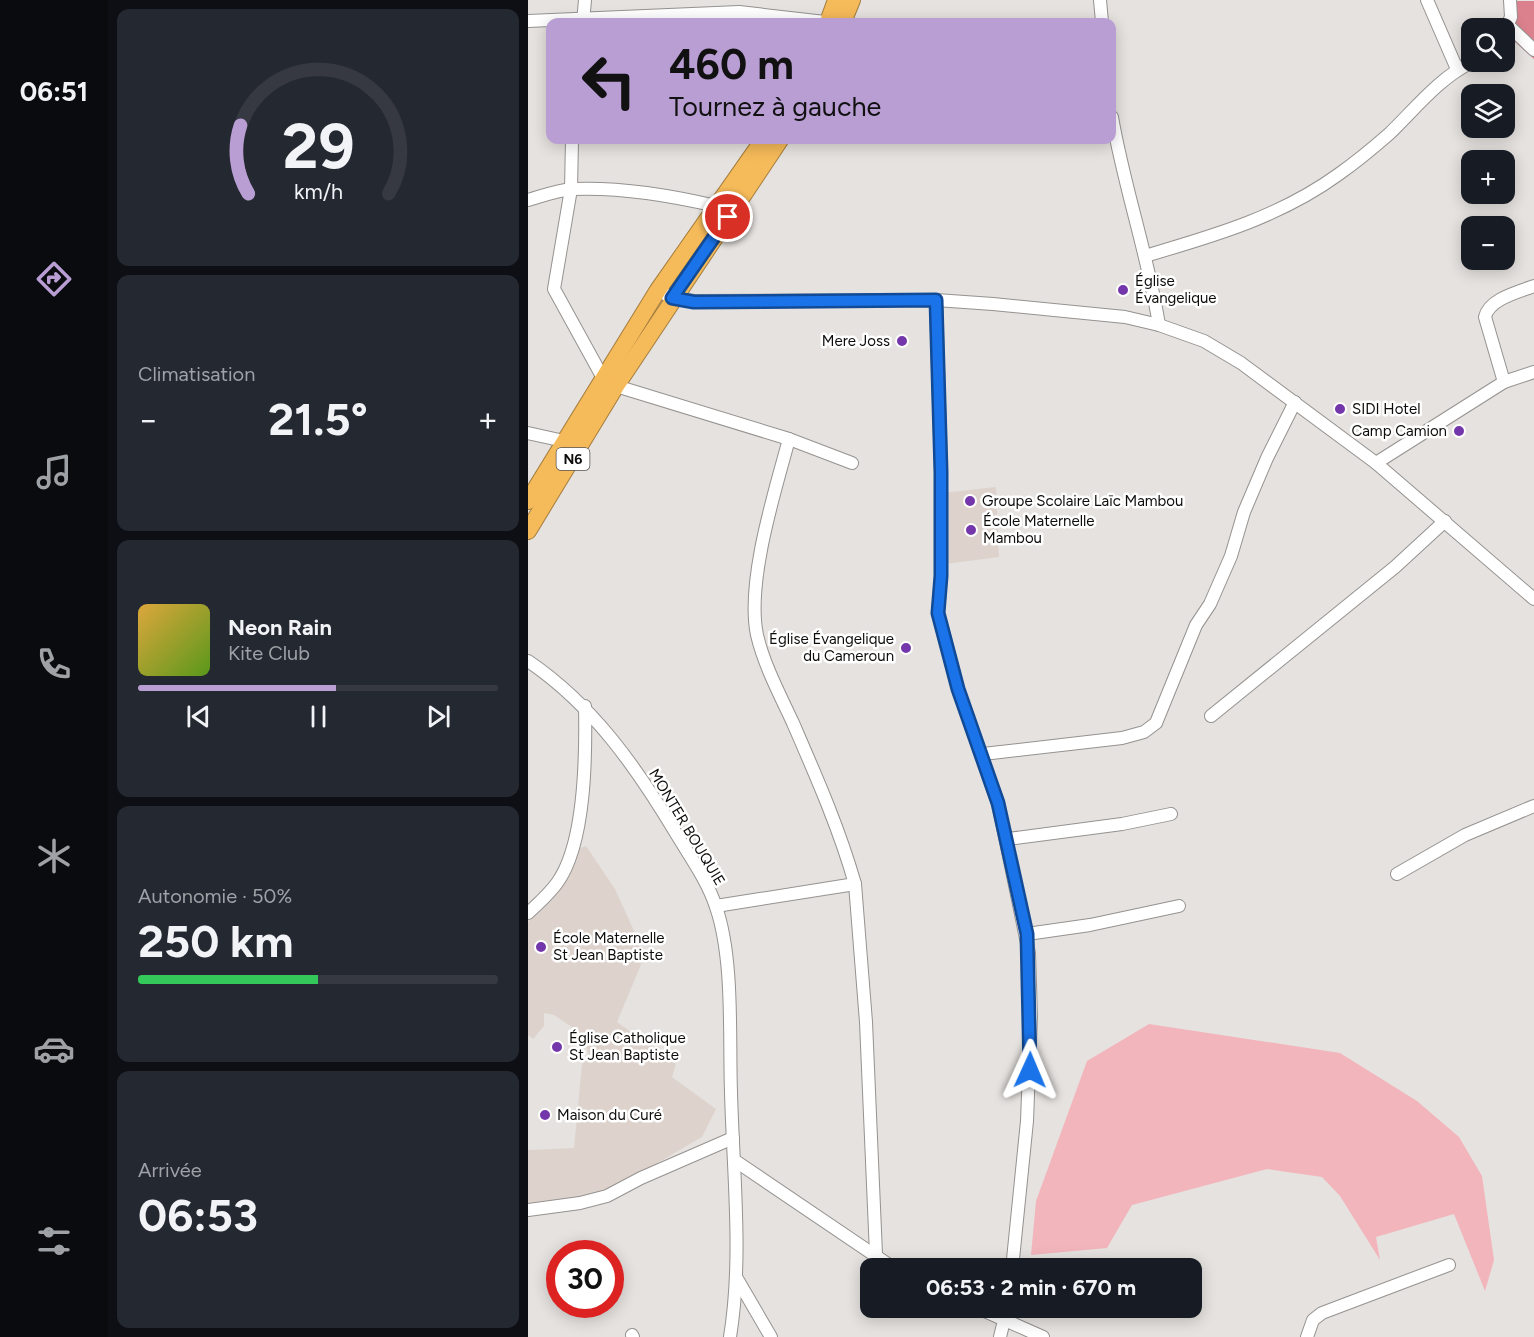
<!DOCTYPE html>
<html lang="fr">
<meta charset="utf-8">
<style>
body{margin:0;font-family:Figtree,sans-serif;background:#242831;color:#f1f3f6;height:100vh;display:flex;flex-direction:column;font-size:22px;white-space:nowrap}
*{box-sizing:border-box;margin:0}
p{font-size:20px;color:#9ea1a6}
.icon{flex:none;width:33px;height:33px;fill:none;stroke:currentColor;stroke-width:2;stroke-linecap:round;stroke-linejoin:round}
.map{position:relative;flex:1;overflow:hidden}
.details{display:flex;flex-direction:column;gap:9px;padding:9px;background:#0d0f14;width:420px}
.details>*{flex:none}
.banner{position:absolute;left:18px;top:18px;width:570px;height:126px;border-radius:12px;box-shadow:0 3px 15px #0003;background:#b99ed4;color:#111;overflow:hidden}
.buttons{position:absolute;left:933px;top:18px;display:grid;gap:12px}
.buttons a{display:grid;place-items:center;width:54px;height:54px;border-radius:12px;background:#171b24;box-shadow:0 3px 15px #0003;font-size:30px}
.speed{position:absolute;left:18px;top:1240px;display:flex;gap:12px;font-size:30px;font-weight:700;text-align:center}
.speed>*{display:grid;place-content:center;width:78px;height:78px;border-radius:50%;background:#171b24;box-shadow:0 3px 15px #0003;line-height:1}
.speed .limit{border:9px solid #d22;background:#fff;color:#111}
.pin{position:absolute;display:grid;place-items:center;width:51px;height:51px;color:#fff;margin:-26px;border:3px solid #fff;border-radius:50%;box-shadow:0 2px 6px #0007}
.me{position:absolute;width:66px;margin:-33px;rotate:1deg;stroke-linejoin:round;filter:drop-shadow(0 0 4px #0008)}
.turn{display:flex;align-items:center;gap:21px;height:126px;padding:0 24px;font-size:27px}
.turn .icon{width:78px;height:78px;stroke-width:2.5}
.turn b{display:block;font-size:42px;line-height:51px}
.big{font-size:45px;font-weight:700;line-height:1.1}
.details .tile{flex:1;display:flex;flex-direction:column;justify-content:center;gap:9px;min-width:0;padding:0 21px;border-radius:12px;background:#242831}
.details .dial{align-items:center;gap:0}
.dial svg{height:156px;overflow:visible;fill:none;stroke:#363941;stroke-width:7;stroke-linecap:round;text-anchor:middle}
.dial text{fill:#f1f3f6;stroke:none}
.song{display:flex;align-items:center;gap:18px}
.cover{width:72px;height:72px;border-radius:9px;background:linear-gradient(135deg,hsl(40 70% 55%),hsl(90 70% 35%))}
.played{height:6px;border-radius:3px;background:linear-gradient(90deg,#b99ed4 55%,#363941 55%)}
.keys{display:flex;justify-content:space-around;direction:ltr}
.heat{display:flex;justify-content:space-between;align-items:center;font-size:33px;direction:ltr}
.charge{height:9px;border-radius:4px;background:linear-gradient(90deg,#34c759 50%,#363941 0)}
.trip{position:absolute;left:332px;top:1258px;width:342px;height:60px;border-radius:12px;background:#171b24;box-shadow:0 3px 15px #0003;font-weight:700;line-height:60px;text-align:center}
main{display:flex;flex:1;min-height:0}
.tabs{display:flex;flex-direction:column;width:108px;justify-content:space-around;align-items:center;background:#090b0e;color:#9ea1a6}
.tabs .icon{width:42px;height:42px}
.tabs .on{color:#b99ed4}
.tabs b{font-size:27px;color:#f1f3f6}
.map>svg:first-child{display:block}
.built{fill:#ddd3cc}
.green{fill:#f3b5bc}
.forest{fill:#da818d}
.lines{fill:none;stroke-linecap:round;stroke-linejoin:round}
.minor-casing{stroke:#959290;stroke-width:14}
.highway-casing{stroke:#a47d3e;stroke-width:18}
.minor{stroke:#fff;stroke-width:12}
.highway{stroke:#f5ba59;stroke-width:16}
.route-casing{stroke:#114b97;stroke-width:15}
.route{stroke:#1a73e8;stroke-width:10}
.poi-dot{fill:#7436ab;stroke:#fff;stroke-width:2}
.labels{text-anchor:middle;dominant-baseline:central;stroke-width:5;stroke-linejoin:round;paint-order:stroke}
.shield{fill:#fff;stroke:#565554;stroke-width:1.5}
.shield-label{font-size:14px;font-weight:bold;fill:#0d0c0b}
.poi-label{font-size:15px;fill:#0d0c0b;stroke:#fff;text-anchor:start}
.street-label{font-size:15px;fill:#0d0c0b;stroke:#fff}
</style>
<main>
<nav class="tabs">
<b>06:51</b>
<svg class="icon on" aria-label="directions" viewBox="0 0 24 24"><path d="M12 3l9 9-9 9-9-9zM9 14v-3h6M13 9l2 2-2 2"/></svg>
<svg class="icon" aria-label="music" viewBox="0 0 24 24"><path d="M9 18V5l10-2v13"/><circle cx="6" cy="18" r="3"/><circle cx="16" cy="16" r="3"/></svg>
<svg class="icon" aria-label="phone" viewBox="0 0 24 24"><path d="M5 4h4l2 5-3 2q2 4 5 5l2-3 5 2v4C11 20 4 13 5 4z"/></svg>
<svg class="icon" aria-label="climate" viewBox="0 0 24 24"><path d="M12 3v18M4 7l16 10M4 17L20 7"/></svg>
<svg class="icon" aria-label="car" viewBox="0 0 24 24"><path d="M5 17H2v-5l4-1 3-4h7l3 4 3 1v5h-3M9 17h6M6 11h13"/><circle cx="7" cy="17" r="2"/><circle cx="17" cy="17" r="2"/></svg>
<svg class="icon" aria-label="filters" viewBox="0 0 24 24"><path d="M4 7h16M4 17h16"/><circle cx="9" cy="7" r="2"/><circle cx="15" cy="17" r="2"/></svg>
</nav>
<section class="details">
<div class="tile dial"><svg viewBox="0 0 100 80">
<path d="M14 69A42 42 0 1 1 86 69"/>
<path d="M14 69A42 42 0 0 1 10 34" stroke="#b99ed4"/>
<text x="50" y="56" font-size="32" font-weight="700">29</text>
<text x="50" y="72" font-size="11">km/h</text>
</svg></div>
<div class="tile"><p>Climatisation</p>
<div class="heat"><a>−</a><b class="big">21.5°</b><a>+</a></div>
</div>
<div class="tile">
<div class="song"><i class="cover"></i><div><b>Neon Rain</b><p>Kite Club</p></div></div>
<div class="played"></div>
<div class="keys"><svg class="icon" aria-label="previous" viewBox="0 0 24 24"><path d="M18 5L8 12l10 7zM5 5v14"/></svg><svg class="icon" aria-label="pause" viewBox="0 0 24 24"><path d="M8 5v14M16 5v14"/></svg><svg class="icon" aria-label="next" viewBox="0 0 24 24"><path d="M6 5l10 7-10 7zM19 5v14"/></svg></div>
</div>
<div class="tile"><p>Autonomie · 50%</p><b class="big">250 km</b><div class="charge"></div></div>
<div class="tile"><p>Arrivée</p><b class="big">06:53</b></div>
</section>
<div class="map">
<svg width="1006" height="1337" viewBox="0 0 1006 1337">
<rect width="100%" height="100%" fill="#e5e2df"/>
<g class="built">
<polygon points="468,487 471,557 417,564 414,493"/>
<polygon points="58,846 87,889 117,955 89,1022 148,1064 144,1077 188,1109 174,1137 71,1197 0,1213 0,1150 46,1148 54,1064 61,1054 53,1033 26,1015 16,1013 16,1026 5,1039 0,1035 0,922 25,891 31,891 45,850"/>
</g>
<polygon class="green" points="621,1024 812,1053 889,1101 931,1137 954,1176 966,1260 957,1291 926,1214 848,1237 852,1260 812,1196 794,1177 739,1169 604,1205 579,1248 503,1255 508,1201 559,1061"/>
<polygon class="forest" points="986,1 1006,1 1006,59 987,42"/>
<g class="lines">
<defs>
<g id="minor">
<polyline points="572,0 574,22"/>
<polyline points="899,0 929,69"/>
<polyline points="0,21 211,12 297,22"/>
<polyline points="55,22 57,0"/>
<polyline points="981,26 1006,50"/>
<polyline points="976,33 983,17 982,0"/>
<path d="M584 117C596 187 620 255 631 325"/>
<polyline points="44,140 43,189 26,289 75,378 88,386 261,439 324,463"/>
<path d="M0 200C14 196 30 190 45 189 94 187 141 195 188 206"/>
<path d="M617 256C685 236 752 217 811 174 828 162 845 148 861 134 887 109 911 78 944 62"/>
<polyline points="130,290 144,298 166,301 408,300 465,304 597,317 631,325 676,341 713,363 848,463 1006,599"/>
<polyline points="408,300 413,472 413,576 410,613 430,689 470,803 501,953 503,1017 499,1121 484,1269"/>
<polyline points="976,382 1006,372"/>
<polyline points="0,433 36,441"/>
<path d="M848 463 976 382 957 317C961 299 990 292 1006 286"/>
<path d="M0 661C65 705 109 768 149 835 163 858 180 882 188 907 206 959 201 1037 203 1092 205 1173 215 1257 202 1337"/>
<polyline points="683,716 867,567 917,521"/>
<polyline points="455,754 594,738 616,732 628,723 668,625 682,604 703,556 716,512 739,458 767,402"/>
<polyline points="480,839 594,824 643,814"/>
<polyline points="869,874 937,835 1006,806"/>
<polyline points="327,884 338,1022 348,1254"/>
<path d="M188 906 327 884C311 828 288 776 265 723 252 695 236 665 229 635 218 582 247 491 261 439"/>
<path d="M0 913C10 904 21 894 29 883 58 843 58 754 57 706"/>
<polyline points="499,934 562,925 651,906"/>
<polyline points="206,1160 367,1269"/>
<polyline points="0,1210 52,1203 79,1196 113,1178 205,1138"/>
<polyline points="208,1277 243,1337"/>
<polyline points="450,1308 515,1337"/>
<polyline points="104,1335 105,1337"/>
<polyline points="472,1337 479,1308"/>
<polyline points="779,1337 785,1320 794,1313 921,1265"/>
</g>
<g id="highway">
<polyline points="300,22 308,0"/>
<polyline points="315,22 324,0"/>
<polyline points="0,501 130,290 235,140"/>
<polyline points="0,531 88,386 252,140"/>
</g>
</defs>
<use href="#minor" class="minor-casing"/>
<use href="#highway" class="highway-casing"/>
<use href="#minor" class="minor"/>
<use href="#highway" class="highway"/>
</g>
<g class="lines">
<defs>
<polyline id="route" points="200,217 144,298 166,302 408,300 413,472 413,576 410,613 430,689 470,803 499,934 502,1070"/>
</defs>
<use href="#route" class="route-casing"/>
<use href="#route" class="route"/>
</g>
<g class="poi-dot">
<circle cx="595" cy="290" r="6"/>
<circle cx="374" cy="341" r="6"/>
<circle cx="812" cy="409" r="6"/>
<circle cx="931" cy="431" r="6"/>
<circle cx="442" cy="501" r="6"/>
<circle cx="443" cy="530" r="6"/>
<circle cx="378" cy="648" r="6"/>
<circle cx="13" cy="947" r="6"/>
<circle cx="29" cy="1047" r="6"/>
<circle cx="17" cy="1115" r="6"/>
</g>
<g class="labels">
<rect class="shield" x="28.5" y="448" width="33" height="22" rx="4.5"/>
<g class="shield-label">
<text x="45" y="459">N6</text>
</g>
<g class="poi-label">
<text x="607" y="281">Église<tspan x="607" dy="17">Évangelique</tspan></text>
<text x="362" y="341" text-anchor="end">Mere Joss</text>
<text x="824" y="409">SIDI Hotel</text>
<text x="919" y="431" text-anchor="end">Camp Camion</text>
<text x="454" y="501">Groupe Scolaire Laïc Mambou</text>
<text x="455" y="521">École Maternelle<tspan x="455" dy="17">Mambou</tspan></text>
<text x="366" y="639" text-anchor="end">Église Évangelique<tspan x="366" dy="17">du Cameroun</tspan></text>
<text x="25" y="938">École Maternelle<tspan x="25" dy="17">St Jean Baptiste</tspan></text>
<text x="41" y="1038">Église Catholique<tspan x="41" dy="17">St Jean Baptiste</tspan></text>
<text x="29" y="1115">Maison du Curé</text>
</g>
<g class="street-label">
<text transform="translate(159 827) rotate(59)">MONTER BOUQUIE</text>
</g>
</g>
</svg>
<div class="buttons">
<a><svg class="icon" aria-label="search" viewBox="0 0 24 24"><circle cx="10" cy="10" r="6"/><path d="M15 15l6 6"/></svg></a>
<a><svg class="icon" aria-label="layers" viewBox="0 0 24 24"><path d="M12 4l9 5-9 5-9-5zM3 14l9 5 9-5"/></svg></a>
<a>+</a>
<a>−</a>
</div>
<div class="speed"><div class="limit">30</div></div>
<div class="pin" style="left:200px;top:217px;background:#d93025"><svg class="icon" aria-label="arrive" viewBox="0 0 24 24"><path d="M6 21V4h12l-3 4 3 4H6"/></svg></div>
<svg class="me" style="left:502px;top:1070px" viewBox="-20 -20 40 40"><path d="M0-17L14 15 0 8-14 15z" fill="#1a73e8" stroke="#fff" stroke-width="4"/></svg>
<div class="trip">06:53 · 2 min · 670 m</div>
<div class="banner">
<div class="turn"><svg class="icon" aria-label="left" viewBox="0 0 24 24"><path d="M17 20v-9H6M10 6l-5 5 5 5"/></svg><div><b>460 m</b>Tournez à gauche</div></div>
</div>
</div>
</main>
